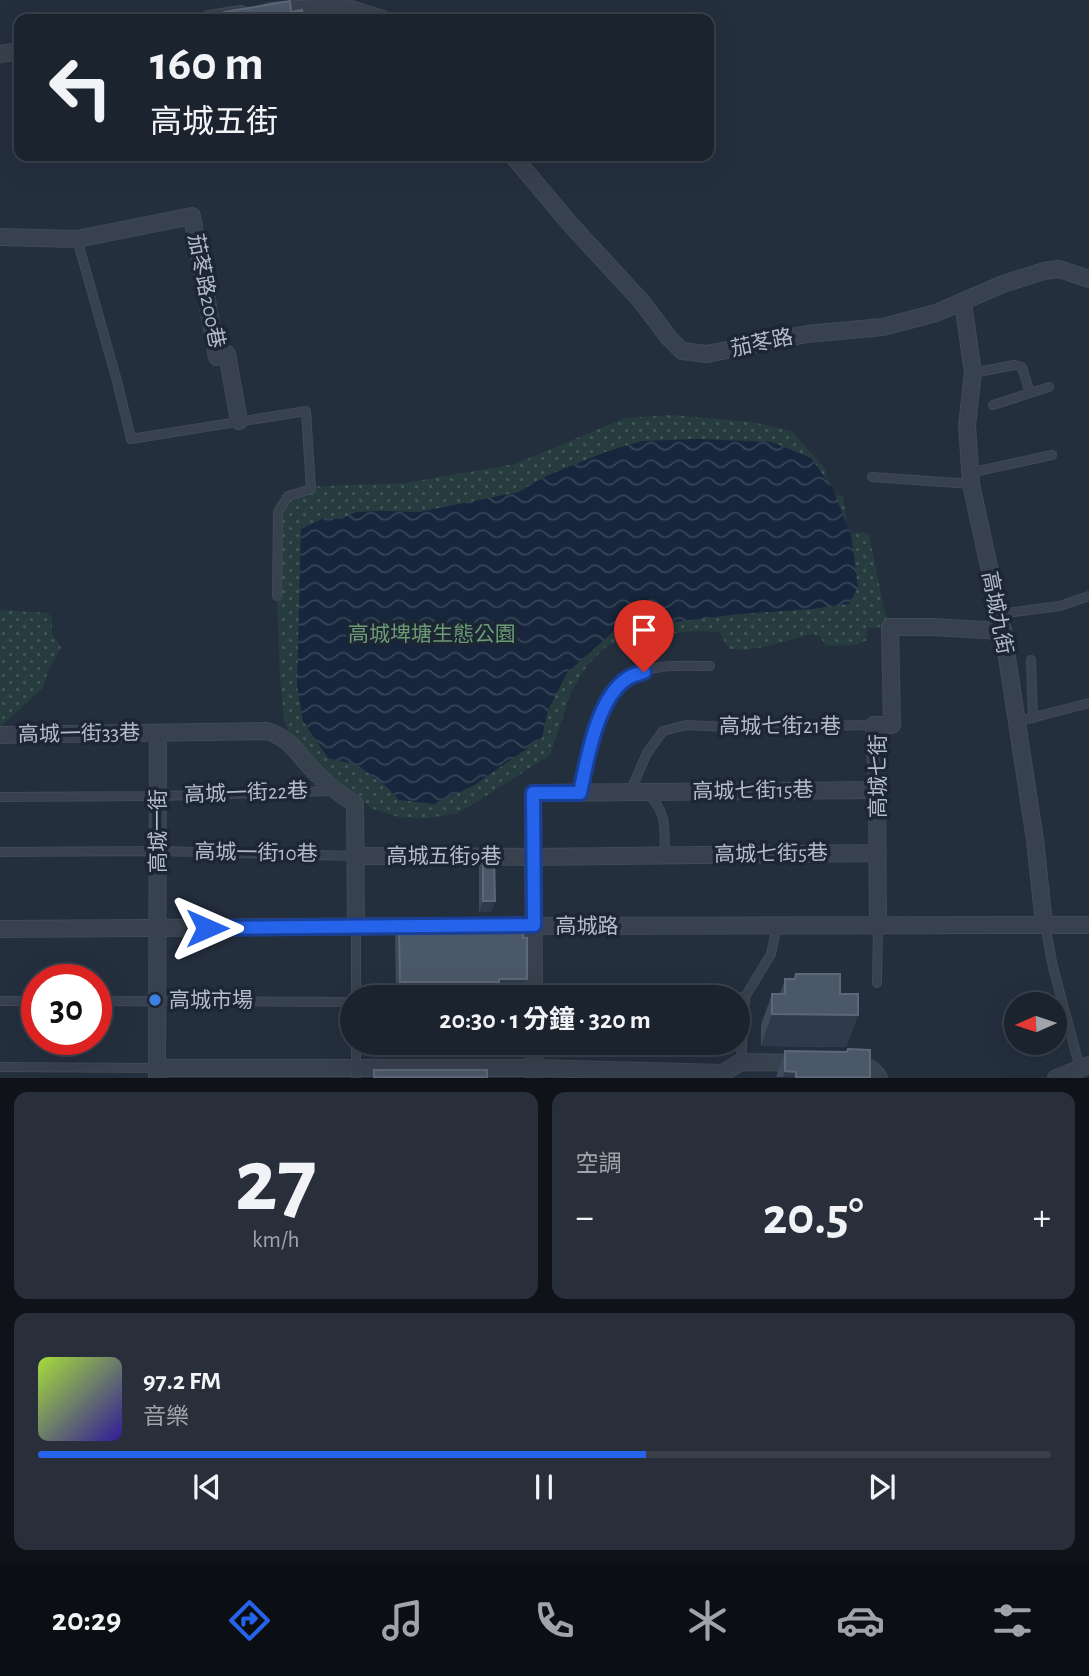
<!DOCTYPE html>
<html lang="zh-TW">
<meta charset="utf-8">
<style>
body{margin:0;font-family:"Alegreya Sans","Noto Sans TC",sans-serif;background:#282f3a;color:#f1f3f6;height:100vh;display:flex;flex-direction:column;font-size:26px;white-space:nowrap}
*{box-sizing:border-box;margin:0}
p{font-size:23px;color:#a0a4aa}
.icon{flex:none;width:38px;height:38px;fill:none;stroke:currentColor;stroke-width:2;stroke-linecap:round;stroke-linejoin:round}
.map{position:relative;height:1078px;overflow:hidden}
.drawer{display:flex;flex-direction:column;gap:14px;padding:14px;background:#0f1319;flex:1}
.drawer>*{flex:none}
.hud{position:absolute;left:14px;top:14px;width:700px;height:147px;border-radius:14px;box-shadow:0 7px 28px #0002,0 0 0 2px #39404a;background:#1b232e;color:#f1f3f6;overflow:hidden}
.needle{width:46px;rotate:267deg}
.fabs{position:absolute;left:1004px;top:992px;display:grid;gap:14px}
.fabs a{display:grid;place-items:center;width:63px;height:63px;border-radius:50%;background:#1b232e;box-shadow:0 7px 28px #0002,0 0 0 2px #39404a;font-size:35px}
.speed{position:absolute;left:21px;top:964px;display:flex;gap:14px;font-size:35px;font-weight:700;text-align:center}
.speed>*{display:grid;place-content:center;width:91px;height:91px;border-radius:50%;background:#1b232e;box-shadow:0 7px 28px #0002,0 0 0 2px #39404a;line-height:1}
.speed .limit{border:10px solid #d22;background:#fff;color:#111}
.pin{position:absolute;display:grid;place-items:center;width:60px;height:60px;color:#fff;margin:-72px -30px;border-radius:50% 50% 50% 0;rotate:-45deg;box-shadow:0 0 7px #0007}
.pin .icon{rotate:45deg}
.me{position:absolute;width:77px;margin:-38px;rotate:90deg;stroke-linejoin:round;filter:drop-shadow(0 0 5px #0008)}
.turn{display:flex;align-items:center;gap:24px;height:147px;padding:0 21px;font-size:32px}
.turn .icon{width:91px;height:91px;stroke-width:2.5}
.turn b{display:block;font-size:49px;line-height:60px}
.big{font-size:52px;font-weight:700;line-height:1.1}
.drawer .card{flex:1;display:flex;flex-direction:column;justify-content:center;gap:10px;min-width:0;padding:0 24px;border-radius:14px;background:#282f3a}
.drawer .dial{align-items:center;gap:0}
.dial b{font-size:91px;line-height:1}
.song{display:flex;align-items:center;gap:21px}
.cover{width:84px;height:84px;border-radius:10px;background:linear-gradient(135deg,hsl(80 70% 55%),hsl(250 70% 35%))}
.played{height:7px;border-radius:4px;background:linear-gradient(90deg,#2563eb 60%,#39404a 60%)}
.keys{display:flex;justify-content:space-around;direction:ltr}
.heat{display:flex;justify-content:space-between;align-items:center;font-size:38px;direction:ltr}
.drawer .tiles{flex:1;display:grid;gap:14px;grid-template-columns:1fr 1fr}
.card:last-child{grid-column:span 2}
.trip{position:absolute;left:340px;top:985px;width:410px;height:70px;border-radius:35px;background:#1b232e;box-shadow:0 7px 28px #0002,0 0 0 2px #39404a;font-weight:700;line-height:70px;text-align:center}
.dock{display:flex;height:112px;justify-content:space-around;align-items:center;background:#0b0e12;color:#a0a4aa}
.dock .icon{width:49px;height:49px}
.dock .active{color:#2563eb}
.dock b{font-size:32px;color:#f1f3f6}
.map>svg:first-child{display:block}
.park{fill:url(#park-dots)}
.water{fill:url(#water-waves)}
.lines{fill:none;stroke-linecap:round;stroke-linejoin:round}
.lane-casing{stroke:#414a57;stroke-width:10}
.street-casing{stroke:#414a57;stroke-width:18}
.lane{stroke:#38414e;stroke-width:8}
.street{stroke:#38414e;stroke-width:16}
.wall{fill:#3f4b5c}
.shaded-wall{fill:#2f3b4b}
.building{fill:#4b5868;stroke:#5c6777;stroke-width:2}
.route-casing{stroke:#184099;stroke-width:18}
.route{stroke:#2563eb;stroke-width:12}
.shop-dot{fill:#3f7fe0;stroke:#1d2633;stroke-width:2.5}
.labels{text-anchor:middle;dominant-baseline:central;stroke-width:7;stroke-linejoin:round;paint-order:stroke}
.street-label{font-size:21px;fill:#b4bcc9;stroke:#1d2633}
.park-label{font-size:21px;fill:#6b9a76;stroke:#1d2633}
.poi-label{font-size:21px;fill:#b4bcc9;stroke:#1d2633;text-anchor:start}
</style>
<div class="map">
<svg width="1089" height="1078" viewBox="0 0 1089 1078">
<defs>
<pattern id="park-dots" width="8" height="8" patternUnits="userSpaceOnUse" patternTransform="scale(1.75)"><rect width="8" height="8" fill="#263c3f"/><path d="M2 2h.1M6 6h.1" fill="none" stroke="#435659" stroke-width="1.8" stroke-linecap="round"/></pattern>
<pattern id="water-waves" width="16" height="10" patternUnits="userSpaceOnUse" patternTransform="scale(1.75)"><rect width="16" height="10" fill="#17263c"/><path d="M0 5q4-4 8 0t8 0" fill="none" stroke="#364457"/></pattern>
</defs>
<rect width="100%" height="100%" fill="#242f3e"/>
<g class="park">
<polygon points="672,415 752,422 792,431 825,469 832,496 843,495 848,534 864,532 869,535 885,614 891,621 883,627 867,628 867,640 856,645 826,646 820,636 812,634 768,646 745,650 729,649 719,632 696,631 628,638 607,646 588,664 571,692 550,755 459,813 429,818 402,818 373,809 313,762 288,731 284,716 280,679 277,598 280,528 285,504 301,487 405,483 515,464 625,418"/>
<polygon points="0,610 48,613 52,619 52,634 61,647 48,671 43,688 0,727"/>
</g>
<polygon class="water" points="699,439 772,442 811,458 832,487 851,535 858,587 849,604 811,609 740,614 616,629 567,673 548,710 542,738 473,786 434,804 399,800 387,787 357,765 328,758 303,721 297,686 301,529 324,518 341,519 356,512 381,511 419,512 519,492 544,477 608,451 642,441"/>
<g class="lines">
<defs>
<g id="lane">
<polyline points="77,239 117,381 131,439 306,411 311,489 288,496 278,512 277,596"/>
<polyline points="973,373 1014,365 1022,367 1030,393 993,405"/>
<polyline points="1030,393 1049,387"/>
<polyline points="969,473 1052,455"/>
<polyline points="872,477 971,484"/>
<polyline points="999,614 1060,606 1089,596"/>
<polyline points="1031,660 1033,718"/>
<polyline points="1016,722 1089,703"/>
<polyline points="630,792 647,753 663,731 686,725 726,727 874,725"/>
<path d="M580 793C591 742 598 676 661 667 677 665 694 666 710 666"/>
<path d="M647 793C668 813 664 828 665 855"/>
<polyline points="0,797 158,796 331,791"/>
<polyline points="0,852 158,851 355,856"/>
<polyline points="1045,925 1053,967 1080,1068"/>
<polyline points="877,983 878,926"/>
<polyline points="356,998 356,927"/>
<polyline points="704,998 745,997"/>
<polyline points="0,1001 37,1001"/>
<polyline points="96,1001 352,1002"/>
<polyline points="741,1062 745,997 771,954 777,926"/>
<polyline points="0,1067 157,1068"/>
<polyline points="356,1078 356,1043"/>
</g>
<g id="street">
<polyline points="270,11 341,6 383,19"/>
<polyline points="209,19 241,14"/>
<polyline points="0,54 19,51"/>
<polyline points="513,156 571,225 642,302 669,338 682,351 707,354 807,334 883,327 936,313 1003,284 1044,271 1059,269 1089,279"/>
<polyline points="0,237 77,239 192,216 217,357 227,354 239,421"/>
<polyline points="963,302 973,373 967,425 971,484 1003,631 1035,840 1044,924"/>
<path d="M0 735 267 731C292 739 298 755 316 773 328 785 341 795 355 804L356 927"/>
<polyline points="355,856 533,857 878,853"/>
<polyline points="478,926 1089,925"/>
<polyline points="878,926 877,790 874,725 892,725 890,627 933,627 1003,631"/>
<polyline points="0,929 421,926"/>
<polyline points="534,998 533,793 877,790"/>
<polyline points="534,1043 534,1076"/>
<path d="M849 1064C861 1064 873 1067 879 1078"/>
<polyline points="157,1068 534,1068 723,1073 741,1062 802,1063"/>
<polyline points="157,1077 158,733"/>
<polyline points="1056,1078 1089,1065"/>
</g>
</defs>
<use href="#lane" class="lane-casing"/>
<use href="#street" class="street-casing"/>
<use href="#lane" class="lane"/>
<use href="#street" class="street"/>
</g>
<g class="wall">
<polygon points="483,856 495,901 491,912 479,912 479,867"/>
<polygon points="399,926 498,926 523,990 496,990 495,993 396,993 395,937"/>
<polygon points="796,974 840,994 858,1015 846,1047 761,1046 761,1025 772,994 780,994 785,979 794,979"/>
<polygon points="848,1049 870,1077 776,1077 785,1051 847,1052"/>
</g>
<g class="shaded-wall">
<polygon points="483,901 495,901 491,912 479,912"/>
<polygon points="499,979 527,979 523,990 496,990 495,993 396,993 400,982"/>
<polygon points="772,1014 858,1015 846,1047 761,1046"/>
<polygon points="785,1071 796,1072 794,1077 783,1077"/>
</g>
<g class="building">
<polygon points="290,1 291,12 302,10 304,19 225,19 224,12"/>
<polygon points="483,856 494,856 495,901 483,901"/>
<polygon points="498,925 498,926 517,926 523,931 523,938 527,938 527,979 499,979 499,982 400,982 399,926"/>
<polygon points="796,974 840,974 840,994 858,994 858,1015 772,1014 772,994 785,994 785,979 795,979"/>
<polygon points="848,1049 870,1050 870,1077 796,1077 796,1072 785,1071 785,1051 847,1052"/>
<rect x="374" y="1070" width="113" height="7"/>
</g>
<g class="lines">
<defs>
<path id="route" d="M207 928 534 925 533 793H580C587 760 597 697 628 678 632 675 639 674 644 672"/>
</defs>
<use href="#route" class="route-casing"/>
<use href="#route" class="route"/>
</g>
<circle class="shop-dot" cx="155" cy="1000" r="7"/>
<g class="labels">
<g class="street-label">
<text transform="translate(206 291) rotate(79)">茄苳路200巷</text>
<text transform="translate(762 343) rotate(-12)">茄苳路</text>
<text transform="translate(997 613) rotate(79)">高城九街</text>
<text x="780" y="726">高城七街21巷</text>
<text transform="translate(79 734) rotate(-1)">高城一街33巷</text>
<text transform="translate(878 776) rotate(-90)">高城七街</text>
<text transform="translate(753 791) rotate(-1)">高城七街15巷</text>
<text transform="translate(246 793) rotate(-2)">高城一街22巷</text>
<text transform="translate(158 831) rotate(-90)">高城一街</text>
<text transform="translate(256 853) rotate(1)">高城一街10巷</text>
<text transform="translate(771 854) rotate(-1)">高城七街5巷</text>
<text x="444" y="856">高城五街9巷</text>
<text x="587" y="926">高城路</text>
</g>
<g class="park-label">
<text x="432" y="634">高城埤塘生態公園</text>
</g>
<g class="poi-label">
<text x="169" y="1000">高城市場</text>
</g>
</g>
</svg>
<div class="fabs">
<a><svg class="needle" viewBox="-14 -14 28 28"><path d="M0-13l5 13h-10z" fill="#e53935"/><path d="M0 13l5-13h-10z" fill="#a0a4aa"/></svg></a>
</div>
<div class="speed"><div class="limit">30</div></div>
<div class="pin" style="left:644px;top:672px;background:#d93025"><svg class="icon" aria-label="arrive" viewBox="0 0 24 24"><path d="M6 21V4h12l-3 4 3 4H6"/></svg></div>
<svg class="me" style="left:207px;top:928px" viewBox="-20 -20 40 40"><path d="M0-17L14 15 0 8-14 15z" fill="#2563eb" stroke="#fff" stroke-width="4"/></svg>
<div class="trip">20:30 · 1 分鐘 · 320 m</div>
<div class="hud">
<div class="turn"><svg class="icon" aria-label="left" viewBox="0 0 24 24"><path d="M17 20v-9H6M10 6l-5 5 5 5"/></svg><div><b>160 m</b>高城五街</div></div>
</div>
</div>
<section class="drawer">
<div class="tiles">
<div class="card dial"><b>27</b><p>km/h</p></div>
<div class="card"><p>空調</p>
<div class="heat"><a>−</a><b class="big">20.5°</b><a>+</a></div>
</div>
<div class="card">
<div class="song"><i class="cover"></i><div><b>97.2 FM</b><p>音樂</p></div></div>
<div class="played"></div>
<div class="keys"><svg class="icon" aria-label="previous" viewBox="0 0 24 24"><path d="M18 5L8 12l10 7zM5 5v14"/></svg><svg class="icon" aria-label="pause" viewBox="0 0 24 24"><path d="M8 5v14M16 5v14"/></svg><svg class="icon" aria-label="next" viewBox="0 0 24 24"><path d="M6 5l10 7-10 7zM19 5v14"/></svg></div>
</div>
</div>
</section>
<nav class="dock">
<b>20:29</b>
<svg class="icon active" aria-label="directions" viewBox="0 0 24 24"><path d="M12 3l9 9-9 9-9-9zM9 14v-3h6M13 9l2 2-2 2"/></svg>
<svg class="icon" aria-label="music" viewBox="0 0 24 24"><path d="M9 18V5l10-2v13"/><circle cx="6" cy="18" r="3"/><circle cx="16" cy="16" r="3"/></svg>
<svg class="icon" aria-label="phone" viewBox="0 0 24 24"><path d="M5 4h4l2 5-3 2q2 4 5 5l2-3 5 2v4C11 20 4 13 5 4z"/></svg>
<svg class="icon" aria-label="climate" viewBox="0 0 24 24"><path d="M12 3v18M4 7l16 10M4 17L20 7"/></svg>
<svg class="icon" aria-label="car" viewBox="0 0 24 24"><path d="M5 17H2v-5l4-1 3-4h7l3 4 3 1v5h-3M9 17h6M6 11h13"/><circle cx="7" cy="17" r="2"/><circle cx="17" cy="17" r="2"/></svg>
<svg class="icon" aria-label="filters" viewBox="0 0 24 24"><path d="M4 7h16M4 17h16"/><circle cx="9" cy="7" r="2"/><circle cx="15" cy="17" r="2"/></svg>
</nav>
